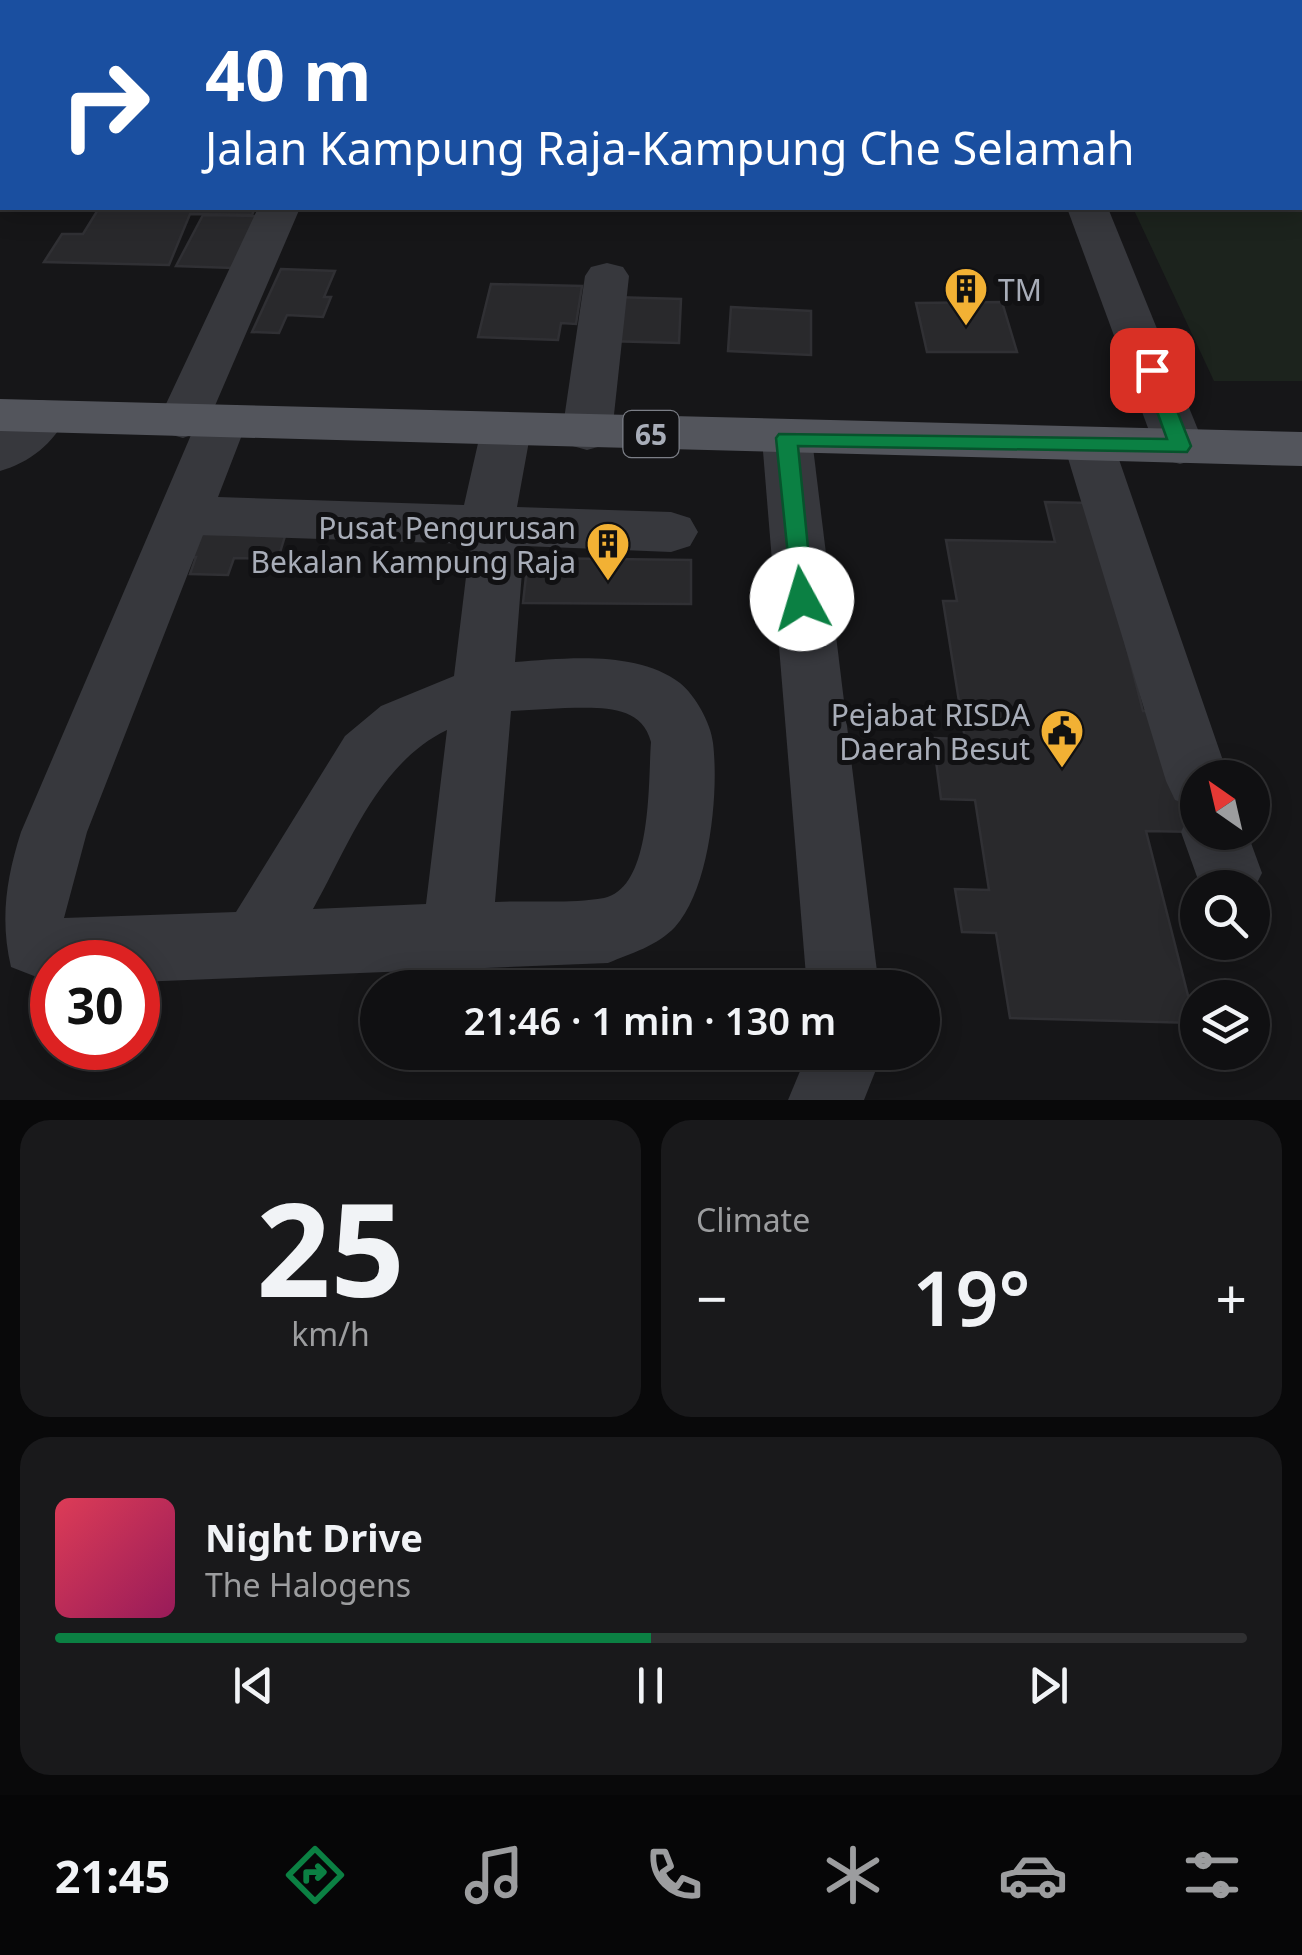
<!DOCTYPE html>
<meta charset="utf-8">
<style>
body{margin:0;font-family:"Noto Sans",sans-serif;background:#19191b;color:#f1f3f6;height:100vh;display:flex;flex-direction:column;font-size:38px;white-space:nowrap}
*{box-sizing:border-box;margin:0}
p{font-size:32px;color:#9c9d9f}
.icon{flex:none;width:55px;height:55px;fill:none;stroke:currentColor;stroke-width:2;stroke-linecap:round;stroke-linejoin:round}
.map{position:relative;height:1100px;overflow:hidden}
.panel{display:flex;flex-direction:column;gap:20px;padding:20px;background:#09090a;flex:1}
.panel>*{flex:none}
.guide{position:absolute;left:0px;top:0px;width:1302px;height:210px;box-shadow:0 5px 25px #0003,0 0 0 2px #303032;background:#1a4fa0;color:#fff;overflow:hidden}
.needle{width:65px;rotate:326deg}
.tools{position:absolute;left:1180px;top:760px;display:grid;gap:20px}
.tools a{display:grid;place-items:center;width:90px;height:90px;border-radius:50%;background:#101012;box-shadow:0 5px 25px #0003,0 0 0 2px #303032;font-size:50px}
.speed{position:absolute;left:30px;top:940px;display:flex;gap:20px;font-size:50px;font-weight:700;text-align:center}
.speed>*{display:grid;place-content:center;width:130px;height:130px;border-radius:50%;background:#101012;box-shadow:0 5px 25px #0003,0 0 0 2px #303032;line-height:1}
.speed .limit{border:15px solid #d22;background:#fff;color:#111}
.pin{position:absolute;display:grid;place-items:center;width:85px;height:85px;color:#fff;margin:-42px;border-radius:20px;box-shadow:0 5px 15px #0006}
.me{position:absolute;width:110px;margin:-55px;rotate:354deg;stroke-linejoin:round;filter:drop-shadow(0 0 8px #0008)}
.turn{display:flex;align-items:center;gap:35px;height:210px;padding:0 40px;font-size:45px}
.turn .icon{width:130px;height:130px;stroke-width:2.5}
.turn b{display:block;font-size:70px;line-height:85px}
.big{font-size:75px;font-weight:600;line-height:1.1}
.panel .tile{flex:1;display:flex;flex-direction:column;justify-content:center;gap:15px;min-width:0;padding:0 35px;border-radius:30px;background:#19191b}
.panel .dial{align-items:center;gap:0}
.dial b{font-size:130px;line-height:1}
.song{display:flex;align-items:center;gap:30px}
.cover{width:120px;height:120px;border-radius:15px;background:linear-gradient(135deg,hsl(350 70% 55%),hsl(330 70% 35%))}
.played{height:10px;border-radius:5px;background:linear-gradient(90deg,#0b8043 50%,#303032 50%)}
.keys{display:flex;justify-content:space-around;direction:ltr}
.heat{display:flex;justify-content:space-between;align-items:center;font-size:55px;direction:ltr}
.panel .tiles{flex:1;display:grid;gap:20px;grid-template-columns:1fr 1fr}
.tile:last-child{grid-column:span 2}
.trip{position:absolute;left:360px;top:970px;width:580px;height:100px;border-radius:50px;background:#101012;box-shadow:0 5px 25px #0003,0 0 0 2px #303032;font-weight:600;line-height:100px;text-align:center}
.tab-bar{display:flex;height:160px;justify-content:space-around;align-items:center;background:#060607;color:#9c9d9f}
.tab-bar .icon{width:70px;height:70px}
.tab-bar .current{color:#0b8043}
.tab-bar b{font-size:45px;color:#f1f3f6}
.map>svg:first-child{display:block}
.green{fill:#1c231d}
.building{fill:#29292c;stroke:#303034;stroke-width:2.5}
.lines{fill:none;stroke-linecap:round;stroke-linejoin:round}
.minor{fill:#37383d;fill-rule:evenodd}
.major{fill:#53555c;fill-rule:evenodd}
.route{fill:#0b8043;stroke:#07532c;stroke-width:2.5}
.labels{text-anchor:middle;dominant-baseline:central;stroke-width:10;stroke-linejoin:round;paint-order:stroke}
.shield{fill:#111113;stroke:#7b7e86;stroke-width:2.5}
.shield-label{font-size:28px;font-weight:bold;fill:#a8adb8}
.poi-label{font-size:30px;fill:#a8adb8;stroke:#111113;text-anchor:end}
</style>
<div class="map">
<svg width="1302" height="1100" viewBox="0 0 1302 1100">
<rect width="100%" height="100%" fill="#161618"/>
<polygon class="green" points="1036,0 1302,0 1302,381 1214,381 1133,208 1300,208 1300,2"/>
<g class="building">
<polygon points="232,0 955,0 955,2 231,2"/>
<polygon points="99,208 255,208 252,215 190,214 169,265 44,262 62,234 83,234"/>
<polygon points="203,215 258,216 233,268 176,266"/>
<polygon points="281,269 335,271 324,297 331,297 323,317 287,315 279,333 252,332"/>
<polygon points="491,284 582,286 576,324 561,323 558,340 478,337"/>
<polygon points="612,297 681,299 679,343 606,341"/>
<polygon points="1002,302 1017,352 927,352 916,303"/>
<polygon points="731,307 811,311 811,355 728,351"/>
<polygon points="1045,502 1090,503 1143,711 1171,711 1198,803 1198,832 1146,831 1195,1023 1010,1018 996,933 962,932 955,889 989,890 975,800 941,799 933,738 965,739 943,601 957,601 946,540 1055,542"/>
<polygon points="194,534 285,536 278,559 234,558 228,575 190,574 196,557 185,557"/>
<polygon points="528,558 691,560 691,604 523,603"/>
</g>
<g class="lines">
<g class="minor">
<polygon points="667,0 701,0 702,2 669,2"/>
<polygon points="925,0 959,0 959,2 926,2"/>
<polygon points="988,0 1022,0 1023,2 990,2"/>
<polygon points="0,33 2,34 2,55 0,55"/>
<path d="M258 208H300L214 408 222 405 240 410 247 422 218 497 464 505 481 430 488 418 506 413 524 418 531 430 517 507 671 512 690 518 698 532 690 546 671 552 524 546 515 662C565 658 637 650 680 683 695 695 711 723 713 743 719 792 710 889 675 927 657 946 632 953 608 963L138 982V962H52V983L11 967C0 920 6 879 21 832L191 435 183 438 165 433 158 421ZM203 535 470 544 454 676 381 706 345 736 236 912 64 918 87 832ZM565 708C598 708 641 703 651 742 648 780 653 888 604 898 570 904 530 900 495 902L511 711ZM447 730 426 904 313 909C349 845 378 763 447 730Z"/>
<polygon points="1067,208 1108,208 1205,447 1198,459 1180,464 1162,459 1155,447"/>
<polygon points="607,263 623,267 629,276 612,433 605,445 587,450 569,445 562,433 585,276 591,267"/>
<path d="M42 400 60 404 67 416C54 443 29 463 0 471V428L17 416 24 404Z"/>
<polygon points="787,422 805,427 812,439 879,988 807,988 762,439 769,427"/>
<polygon points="1089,428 1107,433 1114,445 1229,778 1198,778 1198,808 1175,800 1166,781 1064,445 1071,433"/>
<polygon points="1198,809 1198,832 1247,832 1262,873 1252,893 1252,888 1201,888 1181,832 1191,811"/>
<polygon points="808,1052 883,1052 864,1100 788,1100"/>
</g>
<polygon class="major" points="0,399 1302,432 1302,466 0,431"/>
</g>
<polygon class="route" points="1152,363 1161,370 1191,446 1187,452 798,446 813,599 802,608 793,605 776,438 779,434 1167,439 1142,370"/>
<defs>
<symbol id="building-pin" viewBox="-11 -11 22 30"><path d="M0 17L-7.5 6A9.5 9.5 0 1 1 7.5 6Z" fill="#f2b134" stroke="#111113"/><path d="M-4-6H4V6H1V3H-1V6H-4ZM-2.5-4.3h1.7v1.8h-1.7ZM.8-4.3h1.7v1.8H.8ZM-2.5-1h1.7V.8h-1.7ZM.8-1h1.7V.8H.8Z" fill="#111"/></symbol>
<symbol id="civic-pin" viewBox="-11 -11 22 30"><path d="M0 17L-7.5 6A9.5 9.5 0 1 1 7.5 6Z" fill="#f2b134" stroke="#111113"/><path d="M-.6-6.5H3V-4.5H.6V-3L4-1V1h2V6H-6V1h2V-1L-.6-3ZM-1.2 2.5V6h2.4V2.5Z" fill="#111"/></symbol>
</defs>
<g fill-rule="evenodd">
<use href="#building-pin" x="941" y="264" width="50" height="68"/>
<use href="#building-pin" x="583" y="519" width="50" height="68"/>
<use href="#civic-pin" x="1037" y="706" width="50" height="68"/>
</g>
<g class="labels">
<rect class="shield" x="623.5" y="411" width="55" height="46" rx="8"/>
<g class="shield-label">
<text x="651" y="434">65</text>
</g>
<g class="poi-label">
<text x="998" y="289" text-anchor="start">TM</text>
<text x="576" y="527">Pusat Pengurusan<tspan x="576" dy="34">Bekalan Kampung Raja</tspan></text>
<text x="1030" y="714">Pejabat RISDA<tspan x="1030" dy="34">Daerah Besut</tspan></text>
</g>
</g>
</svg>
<div class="tools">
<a><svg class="needle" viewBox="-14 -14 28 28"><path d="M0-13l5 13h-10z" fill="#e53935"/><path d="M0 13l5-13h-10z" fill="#9c9d9f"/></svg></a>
<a><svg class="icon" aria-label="search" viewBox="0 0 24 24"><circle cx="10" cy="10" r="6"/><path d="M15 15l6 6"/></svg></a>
<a><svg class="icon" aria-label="layers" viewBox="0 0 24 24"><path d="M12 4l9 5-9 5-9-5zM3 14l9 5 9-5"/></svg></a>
</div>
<div class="speed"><div class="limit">30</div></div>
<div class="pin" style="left:1152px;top:370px;background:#d93025"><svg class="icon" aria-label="arrive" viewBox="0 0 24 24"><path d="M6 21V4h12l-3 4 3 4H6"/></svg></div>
<svg class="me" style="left:802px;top:599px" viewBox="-20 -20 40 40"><circle r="19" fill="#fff"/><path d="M0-13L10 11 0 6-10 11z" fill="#0b8043"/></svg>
<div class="trip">21:46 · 1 min · 130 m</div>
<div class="guide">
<div class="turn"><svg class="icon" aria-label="right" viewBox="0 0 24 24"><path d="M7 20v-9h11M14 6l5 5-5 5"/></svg><div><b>40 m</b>Jalan Kampung Raja-Kampung Che Selamah</div></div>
</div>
</div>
<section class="panel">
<div class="tiles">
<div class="tile dial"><b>25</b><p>km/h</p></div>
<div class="tile"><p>Climate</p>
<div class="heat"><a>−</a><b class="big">19°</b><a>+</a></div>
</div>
<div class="tile">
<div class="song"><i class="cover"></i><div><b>Night Drive</b><p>The Halogens</p></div></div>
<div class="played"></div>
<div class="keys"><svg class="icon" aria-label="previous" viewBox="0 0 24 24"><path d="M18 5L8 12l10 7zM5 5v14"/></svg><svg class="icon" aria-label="pause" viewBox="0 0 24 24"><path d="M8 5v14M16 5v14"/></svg><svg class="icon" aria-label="next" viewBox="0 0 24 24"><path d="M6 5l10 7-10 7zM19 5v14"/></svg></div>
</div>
</div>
</section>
<nav class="tab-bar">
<b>21:45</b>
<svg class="icon current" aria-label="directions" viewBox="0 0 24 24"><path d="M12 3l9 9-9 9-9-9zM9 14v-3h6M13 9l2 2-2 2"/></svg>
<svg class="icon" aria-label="music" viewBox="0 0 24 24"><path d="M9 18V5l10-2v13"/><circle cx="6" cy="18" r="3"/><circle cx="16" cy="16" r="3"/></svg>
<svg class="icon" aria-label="phone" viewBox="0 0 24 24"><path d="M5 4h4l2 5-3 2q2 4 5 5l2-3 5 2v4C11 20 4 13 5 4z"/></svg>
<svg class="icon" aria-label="climate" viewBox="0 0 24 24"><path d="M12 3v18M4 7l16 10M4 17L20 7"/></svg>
<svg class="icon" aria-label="car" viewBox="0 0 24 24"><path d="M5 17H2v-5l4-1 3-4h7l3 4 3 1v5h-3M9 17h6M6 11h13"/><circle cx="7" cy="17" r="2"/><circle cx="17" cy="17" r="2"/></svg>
<svg class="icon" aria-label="filters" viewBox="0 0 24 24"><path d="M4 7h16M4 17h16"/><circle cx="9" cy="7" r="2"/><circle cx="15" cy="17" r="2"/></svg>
</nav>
